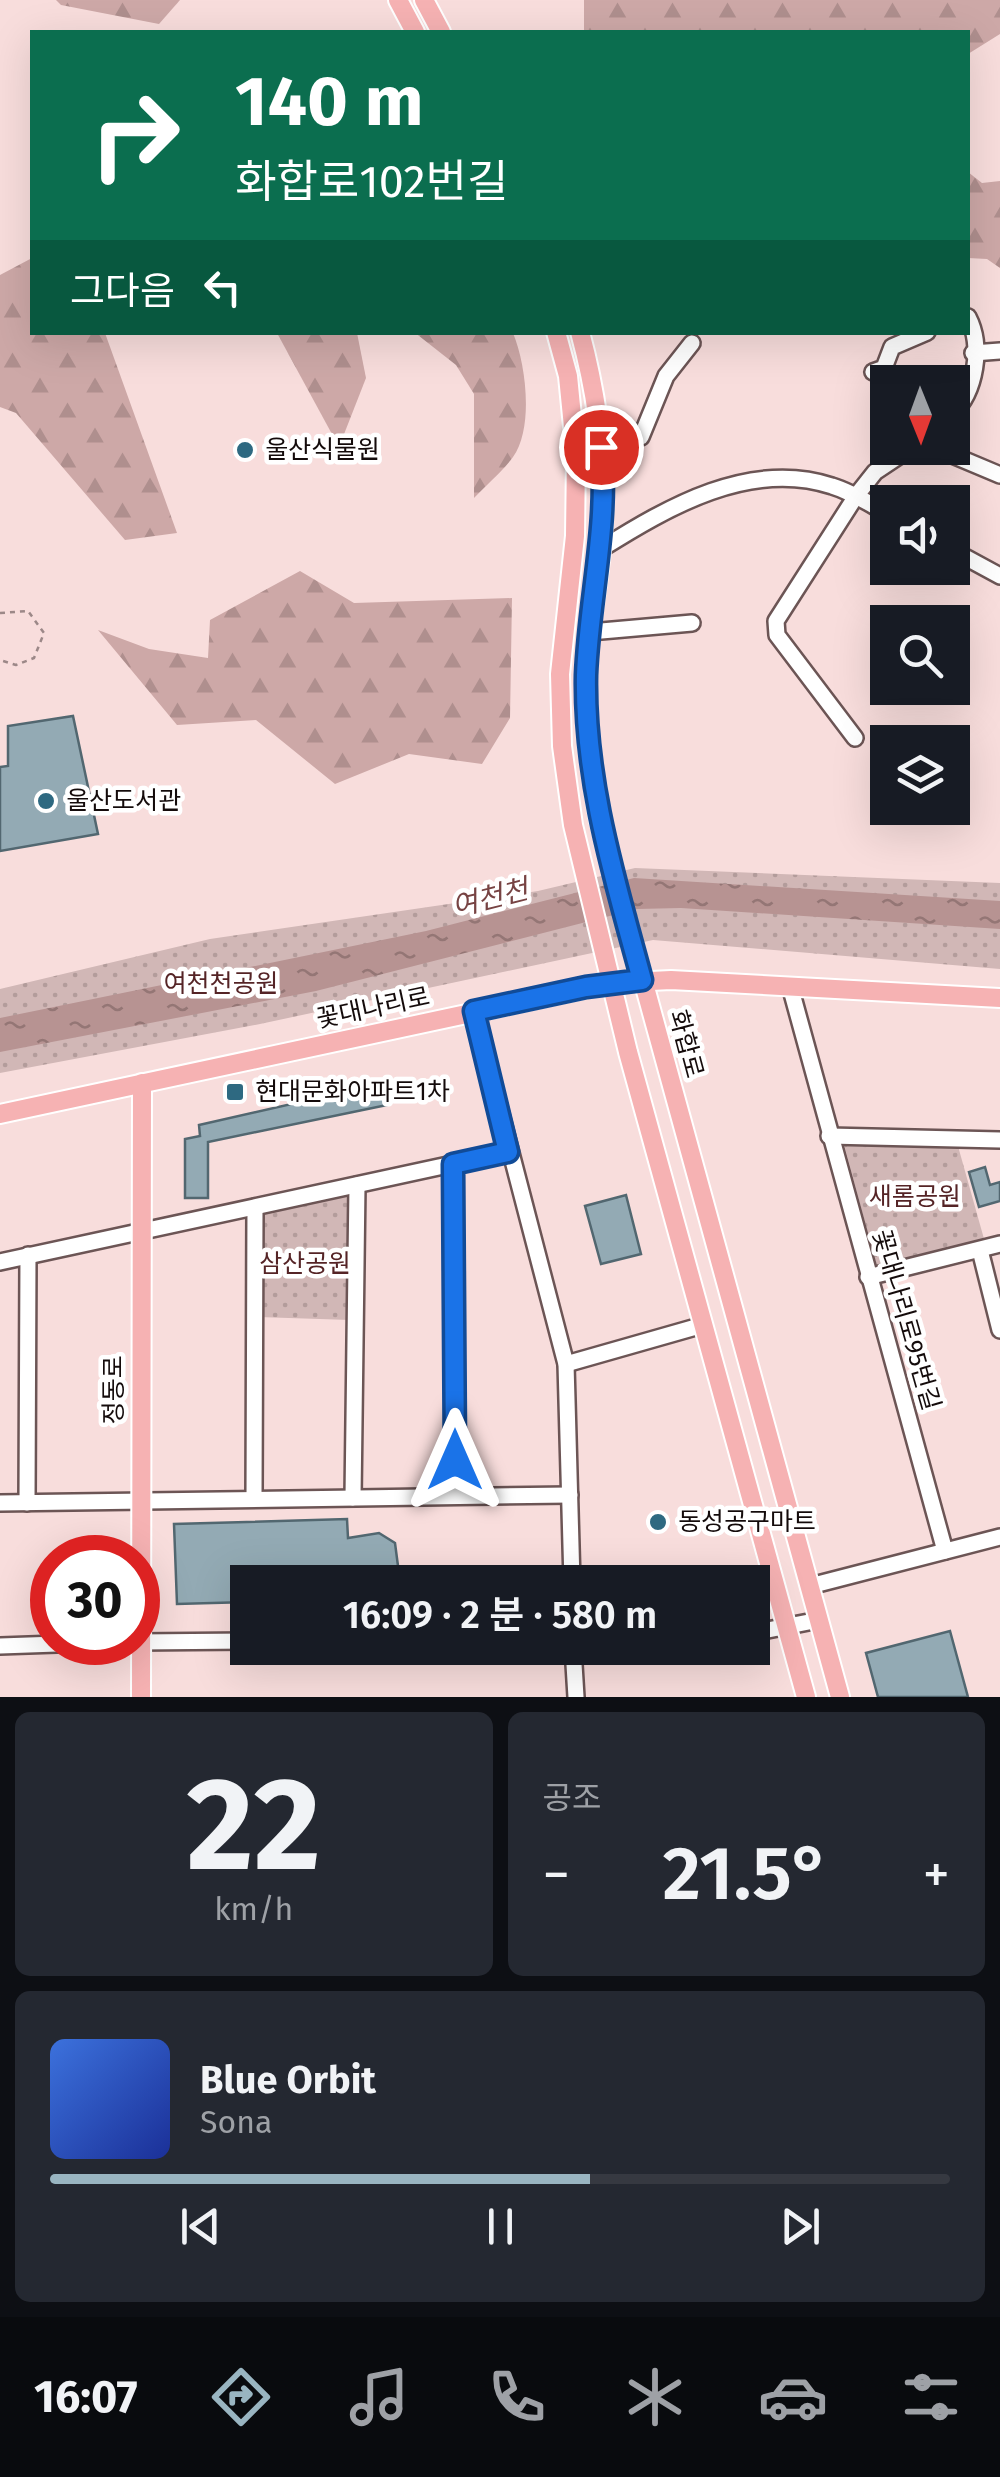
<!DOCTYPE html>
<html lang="ko">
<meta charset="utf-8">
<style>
body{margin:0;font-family:"Fira Sans","Noto Sans KR",sans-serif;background:#242831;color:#f1f3f6;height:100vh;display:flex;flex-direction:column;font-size:38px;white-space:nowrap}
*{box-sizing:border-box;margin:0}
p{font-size:32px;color:#9ea1a6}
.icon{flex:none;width:55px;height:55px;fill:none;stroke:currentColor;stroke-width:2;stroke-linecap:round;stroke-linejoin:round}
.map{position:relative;height:1697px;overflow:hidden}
.drawer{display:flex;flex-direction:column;gap:15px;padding:15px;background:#0d0f14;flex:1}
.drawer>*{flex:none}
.hud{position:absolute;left:30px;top:30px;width:940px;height:305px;border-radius:0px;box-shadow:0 10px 40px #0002;background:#0b6e4f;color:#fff;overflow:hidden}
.needle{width:65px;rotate:179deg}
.tools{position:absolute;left:870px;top:365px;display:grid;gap:20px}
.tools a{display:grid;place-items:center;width:100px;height:100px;border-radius:0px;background:#171b24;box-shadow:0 10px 40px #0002;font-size:50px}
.speed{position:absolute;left:30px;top:1535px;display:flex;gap:20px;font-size:50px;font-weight:700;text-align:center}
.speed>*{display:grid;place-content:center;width:130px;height:130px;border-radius:50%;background:#171b24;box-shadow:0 10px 40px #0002;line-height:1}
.speed .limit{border:15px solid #d22;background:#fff;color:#111}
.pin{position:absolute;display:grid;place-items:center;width:85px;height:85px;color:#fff;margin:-42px;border:5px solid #fff;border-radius:50%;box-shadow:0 2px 10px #0007}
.me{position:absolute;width:110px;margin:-55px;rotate:0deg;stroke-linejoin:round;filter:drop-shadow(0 0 8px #0008)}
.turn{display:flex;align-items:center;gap:35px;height:210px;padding:0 40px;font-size:45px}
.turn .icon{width:130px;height:130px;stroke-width:2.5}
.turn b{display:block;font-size:70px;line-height:85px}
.then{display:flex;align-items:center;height:95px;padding:0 40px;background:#0003;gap:20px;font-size:38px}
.big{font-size:75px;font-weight:600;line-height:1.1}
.drawer .card{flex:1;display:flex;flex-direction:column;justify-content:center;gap:15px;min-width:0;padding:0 35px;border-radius:15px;background:#242831}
.drawer .dial{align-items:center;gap:0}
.dial b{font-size:130px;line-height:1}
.song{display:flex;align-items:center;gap:30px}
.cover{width:120px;height:120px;border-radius:15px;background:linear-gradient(135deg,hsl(220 70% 55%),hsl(230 70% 35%))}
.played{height:10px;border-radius:5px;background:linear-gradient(90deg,#99b5c1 60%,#363941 60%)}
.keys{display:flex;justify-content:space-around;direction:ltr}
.heat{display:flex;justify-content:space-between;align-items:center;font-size:55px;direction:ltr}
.drawer .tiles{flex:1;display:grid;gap:15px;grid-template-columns:1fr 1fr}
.card:last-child{grid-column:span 2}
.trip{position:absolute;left:230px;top:1565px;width:540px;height:100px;border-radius:0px;background:#171b24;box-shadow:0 10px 40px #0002;font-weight:600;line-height:100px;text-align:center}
.dock{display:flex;height:160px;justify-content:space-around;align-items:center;background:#090b0e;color:#9ea1a6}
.dock .icon{width:70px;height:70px}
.dock .current{color:#99b5c1}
.dock b{font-size:45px;color:#f1f3f6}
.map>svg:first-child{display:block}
.forest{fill:url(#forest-firs)}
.park{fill:url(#park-dots)}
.water{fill:url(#water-ripples)}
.building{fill:#93aab4;stroke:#526770;stroke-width:2.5}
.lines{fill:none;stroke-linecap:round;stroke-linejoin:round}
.minor-casing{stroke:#6c5555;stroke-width:20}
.major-casing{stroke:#fff;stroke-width:22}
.path{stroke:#9c8888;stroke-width:2.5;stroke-dasharray:5 5;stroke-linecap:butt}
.minor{stroke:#fff;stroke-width:15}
.major{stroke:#f6b2b3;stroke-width:18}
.route-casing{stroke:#114b97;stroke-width:25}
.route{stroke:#1a73e8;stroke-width:18}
.poi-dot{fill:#2e6981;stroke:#fff;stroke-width:4}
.labels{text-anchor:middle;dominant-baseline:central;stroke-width:9;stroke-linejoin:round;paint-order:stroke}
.poi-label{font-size:25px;fill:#140b0b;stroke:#fff;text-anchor:start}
.park-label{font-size:25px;fill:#552426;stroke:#fff}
.street-label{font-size:25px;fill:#140b0b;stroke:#fff}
.water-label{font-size:28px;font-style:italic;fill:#774343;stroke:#fff}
</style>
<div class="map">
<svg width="1000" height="1697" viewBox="0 0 1000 1697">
<defs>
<pattern id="forest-firs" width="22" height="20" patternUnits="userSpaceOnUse" patternTransform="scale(2.5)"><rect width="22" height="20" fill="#cda8a7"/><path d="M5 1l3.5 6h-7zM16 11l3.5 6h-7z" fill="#af8f8e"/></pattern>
<pattern id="park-dots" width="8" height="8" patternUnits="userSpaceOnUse" patternTransform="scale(2.5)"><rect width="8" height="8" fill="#d1b7b6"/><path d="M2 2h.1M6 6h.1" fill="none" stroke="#b39c9b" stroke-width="1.8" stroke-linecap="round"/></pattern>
<pattern id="water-ripples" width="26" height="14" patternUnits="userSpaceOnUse" patternTransform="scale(2.5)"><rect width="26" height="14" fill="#b79392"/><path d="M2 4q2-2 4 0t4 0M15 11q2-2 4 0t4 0" fill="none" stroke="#947675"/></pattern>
</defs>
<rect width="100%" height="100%" fill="#f8dddc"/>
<g class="forest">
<polygon points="56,0 180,0 159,24 61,5"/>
<polygon points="584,0 1000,0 1000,34 968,54 968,32 584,32"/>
<polygon points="968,172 982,183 1000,181 1000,268 987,259 968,258"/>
<polygon points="32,258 32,332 105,333 177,533 125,540 16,413 0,407 0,275"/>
<path d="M414 332 513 333C526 364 534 428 513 457 502 472 486 485 474 498V394L456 365Z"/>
<polygon points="277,333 357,333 366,378 339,447"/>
<polygon points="300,571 354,603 512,598 510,718 482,764 409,754 335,784 256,720 177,725 98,630 149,649 208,658 210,620"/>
</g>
<g class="park">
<polygon points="635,868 1000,883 1000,969 653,940 260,1024 0,1073 0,989 210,939 538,891"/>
<polygon points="842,1137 956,1139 986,1246 879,1274"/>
<polygon points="352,1190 350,1320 258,1317 259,1211"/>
</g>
<polygon class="water" points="634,878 1000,901 1000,929 681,908 637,909 316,991 0,1052 0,1018 426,931"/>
<g class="building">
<polygon points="73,716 98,834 0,851 0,767 8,766 8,726"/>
<polygon points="384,1083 387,1105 208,1142 208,1198 185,1198 185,1139 200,1136 199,1125"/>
<polygon points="985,1167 990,1185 1000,1182 1000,1201 979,1207 969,1172"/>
<polygon points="626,1195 641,1254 601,1264 585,1206"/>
<polygon points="347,1519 348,1538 379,1533 395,1543 398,1566 391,1576 371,1581 349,1571 349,1582 248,1582 248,1602 177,1604 174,1524"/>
<polygon points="950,1631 968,1697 878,1697 866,1653"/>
</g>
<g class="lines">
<defs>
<g id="minor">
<polyline points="973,353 1000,351"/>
<polyline points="873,372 884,368 892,347 927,332"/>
<path d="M952 414C976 392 983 346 968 317"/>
<polyline points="601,447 641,437 666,376 692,343"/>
<polyline points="904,455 950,454 1000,475"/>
<path d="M601 549C668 507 750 459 832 486 852 492 870 504 888 514"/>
<polyline points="952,550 1000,576"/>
<polyline points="590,632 692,623"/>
<polyline points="855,738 777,635 776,621 856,496 875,472 911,448"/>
<polyline points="790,986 945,1551"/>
<polyline points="474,1011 566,1364 572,1582"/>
<polyline points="829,1136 1000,1140"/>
<polyline points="453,1165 455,1496"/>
<polyline points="980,1250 1000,1330"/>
<polyline points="0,1262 508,1152"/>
<polyline points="868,1277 1000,1244"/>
<polyline points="566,1364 703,1325"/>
<polyline points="353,1498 357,1185"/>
<polyline points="254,1499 255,1207"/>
<polyline points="0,1503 570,1495"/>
<polyline points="27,1503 28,1255"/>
<polyline points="810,1586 1000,1537"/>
<polyline points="752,1633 819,1620"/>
<polyline points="138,1642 248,1641"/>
<polyline points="0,1646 114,1642"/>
<polyline points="573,1648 576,1697"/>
</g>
<g id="major">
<polyline points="398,0 415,32"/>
<polyline points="424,0 441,32"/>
<polyline points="556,332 568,376 576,457 575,536 560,674 562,746 573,825 628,1052 806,1697"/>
<path d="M580 332C598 399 607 468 602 538 599 584 588 629 586 675 585 724 591 772 599 820L840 1697"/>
<polyline points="0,1114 611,983 671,980 1000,998"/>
<polyline points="141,1697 142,1083"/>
</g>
</defs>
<use href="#minor" class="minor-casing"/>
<use href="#major" class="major-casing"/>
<polyline class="path" points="0,613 28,611 44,633 34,658 16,665 0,660"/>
<use href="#minor" class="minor"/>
<use href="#major" class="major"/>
</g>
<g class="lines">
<defs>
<path id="route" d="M455 1460 453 1164 508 1152 474 1011 586 987 642 980C615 880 584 781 586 675 589 598 609 525 601 447"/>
</defs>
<use href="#route" class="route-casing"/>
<use href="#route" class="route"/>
</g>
<g class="poi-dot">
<circle cx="245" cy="450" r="10"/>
<circle cx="46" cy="801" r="10"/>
<rect x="225" y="1082" width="20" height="20" rx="5"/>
<circle cx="658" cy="1522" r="10"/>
</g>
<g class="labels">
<g class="poi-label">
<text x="265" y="450">울산식물원</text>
<text x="66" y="801">울산도서관</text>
<text x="255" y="1092">현대문화아파트1차</text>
<text x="678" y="1522">동성공구마트</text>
</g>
<g class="park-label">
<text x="221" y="984">여천천공원</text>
<text x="915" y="1197">새롬공원</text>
<text x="305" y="1264">삼산공원</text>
</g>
<g class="street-label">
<text transform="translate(373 1008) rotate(-12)">꽃대나리로</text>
<text transform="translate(686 1044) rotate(75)">화합로</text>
<text transform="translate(906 1320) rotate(74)">꽃대나리로95번길</text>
<text transform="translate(114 1390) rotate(-90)">정동로</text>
</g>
<g class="water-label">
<text transform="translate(490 898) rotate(-14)">여천천</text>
</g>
</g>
</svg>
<div class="tools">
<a><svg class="needle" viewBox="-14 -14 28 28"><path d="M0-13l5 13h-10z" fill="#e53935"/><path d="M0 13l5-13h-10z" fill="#9ea1a6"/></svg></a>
<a><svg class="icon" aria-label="sound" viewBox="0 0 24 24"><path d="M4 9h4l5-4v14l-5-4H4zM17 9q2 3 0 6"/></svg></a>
<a><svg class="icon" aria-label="search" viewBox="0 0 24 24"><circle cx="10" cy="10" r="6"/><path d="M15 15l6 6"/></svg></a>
<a><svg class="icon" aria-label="layers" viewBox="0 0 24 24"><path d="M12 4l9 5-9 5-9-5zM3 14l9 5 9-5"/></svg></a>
</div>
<div class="speed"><div class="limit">30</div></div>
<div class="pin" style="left:601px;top:447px;background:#d93025"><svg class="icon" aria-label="arrive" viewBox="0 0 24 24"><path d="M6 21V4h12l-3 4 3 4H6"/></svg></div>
<svg class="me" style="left:455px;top:1460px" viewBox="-20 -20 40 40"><path d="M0-17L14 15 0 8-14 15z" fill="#1a73e8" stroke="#fff" stroke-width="4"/></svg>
<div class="trip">16:09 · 2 분 · 580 m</div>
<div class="hud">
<div class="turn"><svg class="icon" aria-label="right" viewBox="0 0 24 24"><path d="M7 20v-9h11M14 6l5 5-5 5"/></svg><div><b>140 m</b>화합로102번길</div></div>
<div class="then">그다음<svg class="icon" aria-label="left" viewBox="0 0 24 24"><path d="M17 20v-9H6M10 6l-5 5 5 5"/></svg></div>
</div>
</div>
<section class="drawer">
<div class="tiles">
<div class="card dial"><b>22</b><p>km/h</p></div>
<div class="card"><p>공조</p>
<div class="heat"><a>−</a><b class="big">21.5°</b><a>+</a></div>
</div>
<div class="card">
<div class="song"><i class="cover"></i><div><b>Blue Orbit</b><p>Sona</p></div></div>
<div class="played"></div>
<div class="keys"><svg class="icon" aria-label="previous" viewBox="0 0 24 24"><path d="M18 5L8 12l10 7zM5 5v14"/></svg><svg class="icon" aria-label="pause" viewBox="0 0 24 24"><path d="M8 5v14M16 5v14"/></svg><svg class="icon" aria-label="next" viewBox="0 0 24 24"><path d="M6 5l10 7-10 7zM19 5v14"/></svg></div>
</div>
</div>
</section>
<nav class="dock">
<b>16:07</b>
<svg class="icon current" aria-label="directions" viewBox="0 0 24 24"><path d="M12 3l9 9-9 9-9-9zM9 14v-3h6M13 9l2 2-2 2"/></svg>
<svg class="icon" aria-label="music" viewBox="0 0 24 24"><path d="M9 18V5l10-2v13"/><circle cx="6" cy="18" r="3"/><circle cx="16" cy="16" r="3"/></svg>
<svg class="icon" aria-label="phone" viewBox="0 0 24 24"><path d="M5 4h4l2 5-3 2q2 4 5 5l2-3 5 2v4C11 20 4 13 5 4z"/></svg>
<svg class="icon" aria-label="climate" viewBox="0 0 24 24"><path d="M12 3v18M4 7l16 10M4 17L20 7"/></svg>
<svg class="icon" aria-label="car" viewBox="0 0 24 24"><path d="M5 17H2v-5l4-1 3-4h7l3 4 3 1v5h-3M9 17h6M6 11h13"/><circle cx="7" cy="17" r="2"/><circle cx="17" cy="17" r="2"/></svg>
<svg class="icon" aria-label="filters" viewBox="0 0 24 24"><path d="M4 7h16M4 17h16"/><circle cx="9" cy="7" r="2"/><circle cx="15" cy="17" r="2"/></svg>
</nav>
